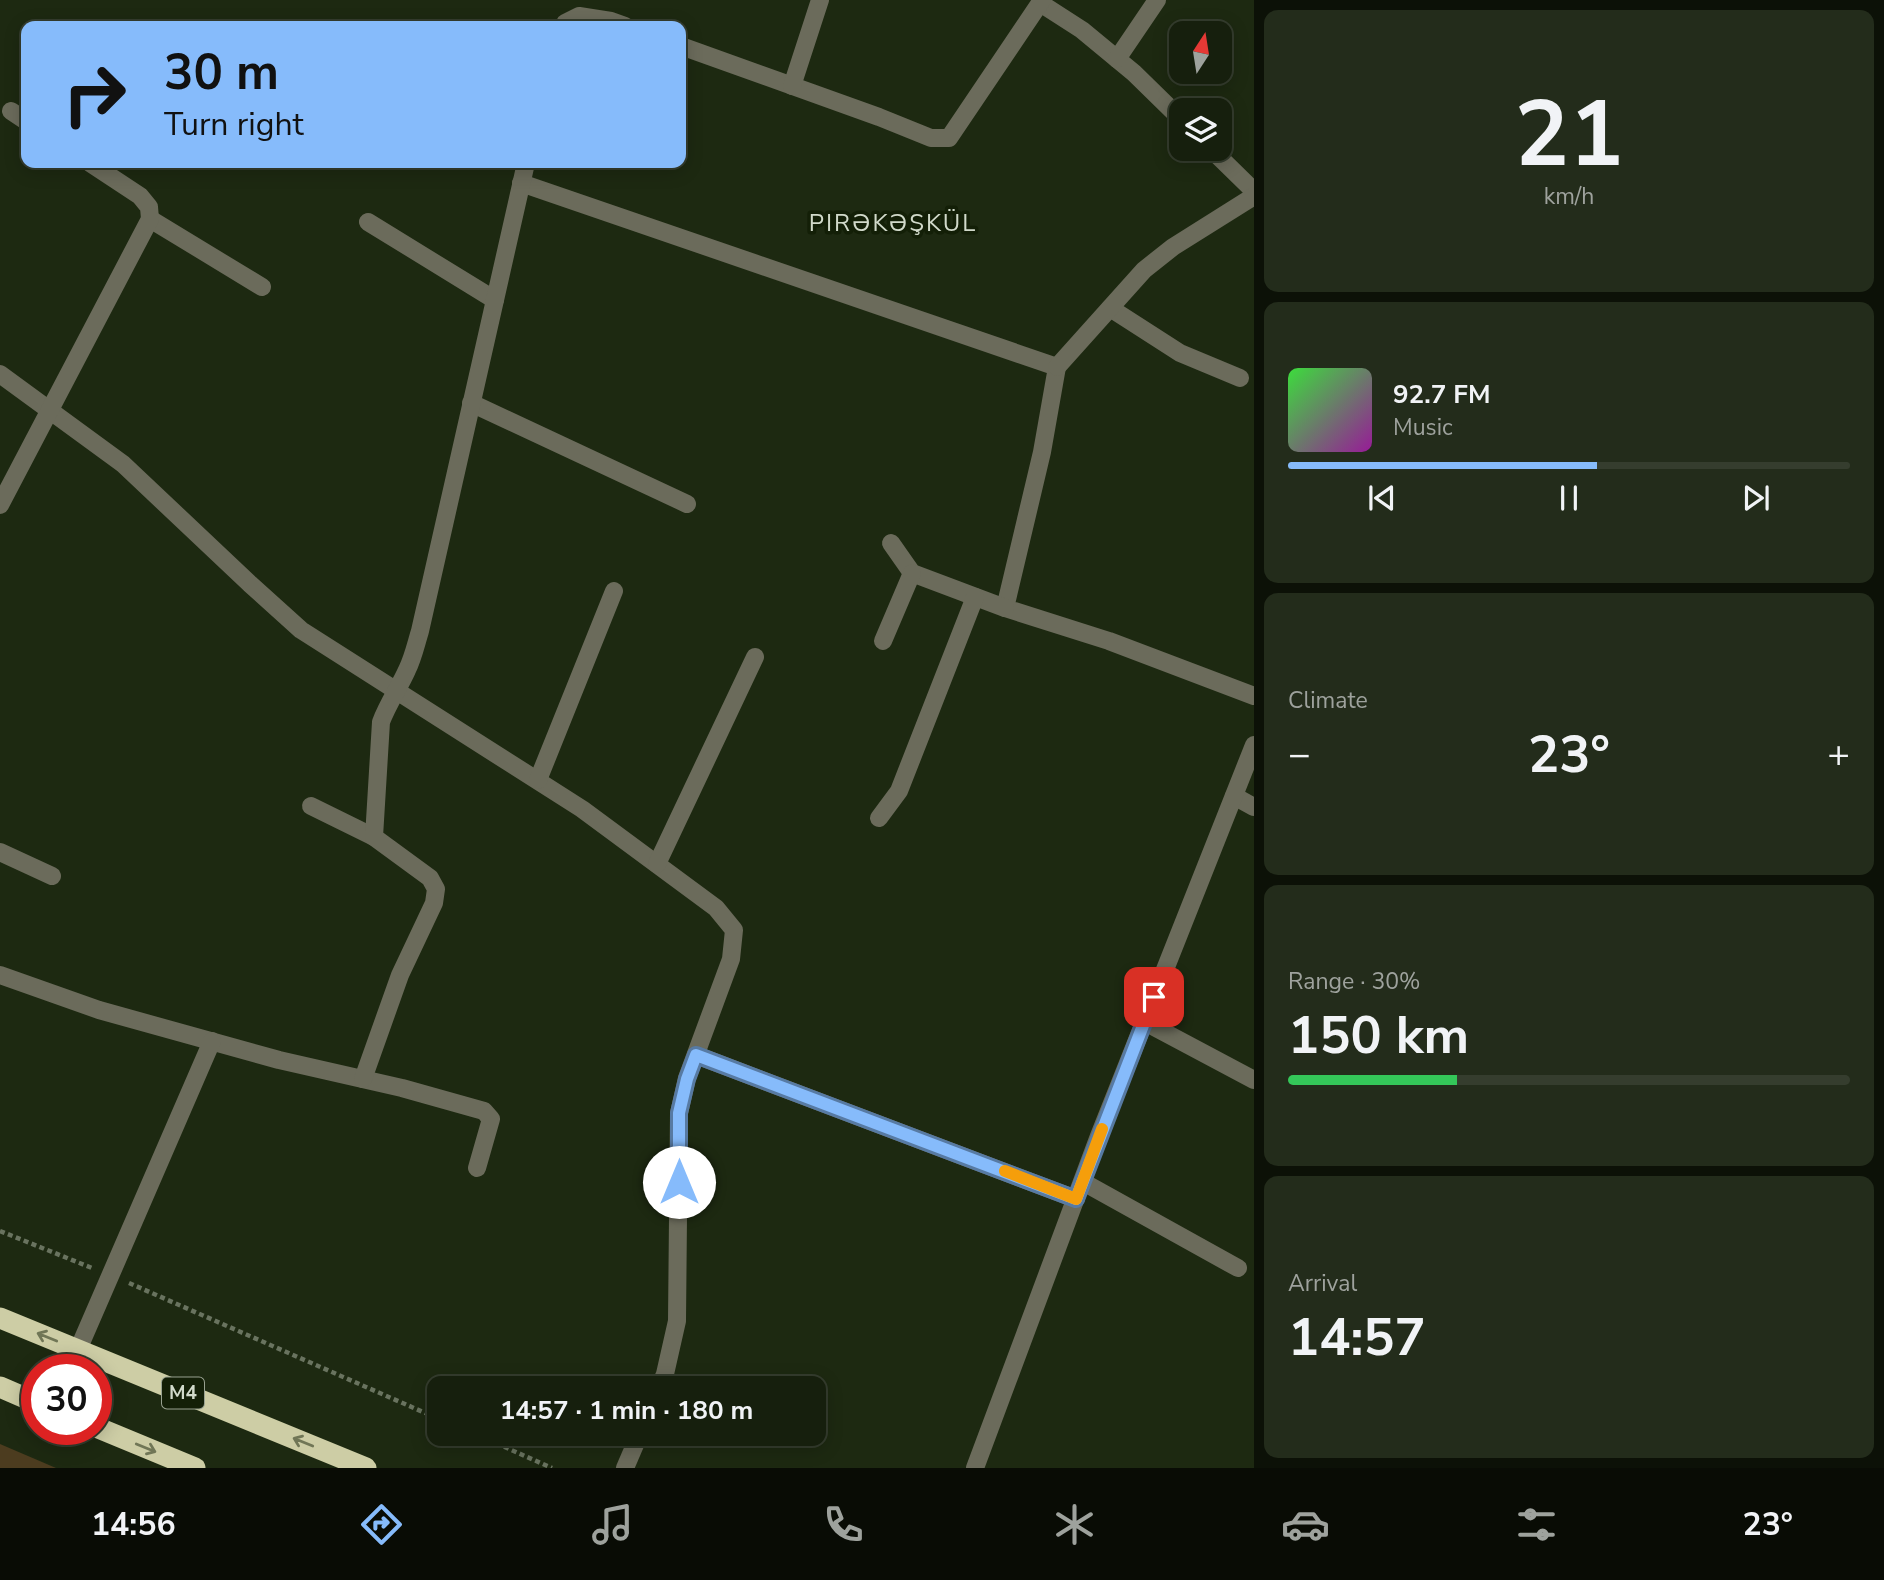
<!DOCTYPE html>
<meta charset="utf-8">
<style>
body{margin:0;font-family:"Nunito Sans",sans-serif;background:#232c1b;color:#f1f3f6;height:100vh;display:flex;flex-direction:column;font-size:26px;white-space:nowrap}
*{box-sizing:border-box;margin:0}
p{font-size:23px;color:#9ea29d}
.icon{flex:none;width:38px;height:38px;fill:none;stroke:currentColor;stroke-width:2;stroke-linecap:round;stroke-linejoin:round}
.map{position:relative;flex:1;overflow:hidden}
.details{display:flex;flex-direction:column;gap:10px;padding:10px;background:#0c1107;width:630px}
.details>*{flex:none}
.hud{position:absolute;left:21px;top:21px;width:665px;height:147px;border-radius:14px;box-shadow:0 4px 18px #0003,0 0 0 2px #353d2e;background:#86bbfb;color:#111;overflow:hidden}
.needle{width:46px;rotate:12deg}
.tools{position:absolute;left:1169px;top:21px;display:grid;gap:14px}
.tools a{display:grid;place-items:center;width:63px;height:63px;border-radius:14px;background:#161f0d;box-shadow:0 4px 18px #0003,0 0 0 2px #353d2e;font-size:35px}
.speed{position:absolute;left:21px;top:1354px;display:flex;gap:14px;font-size:35px;font-weight:700;text-align:center}
.speed>*{display:grid;place-content:center;width:91px;height:91px;border-radius:50%;background:#161f0d;box-shadow:0 4px 18px #0003,0 0 0 2px #353d2e;line-height:1}
.speed .limit{border:10px solid #d22;background:#fff;color:#111}
.pin{position:absolute;display:grid;place-items:center;width:60px;height:60px;color:#fff;margin:-30px;border-radius:14px;box-shadow:0 4px 10px #0006}
.me{position:absolute;width:77px;margin:-38px;rotate:0deg;stroke-linejoin:round;filter:drop-shadow(0 0 5px #0008)}
.turn{display:flex;align-items:center;gap:24px;height:147px;padding:0 28px;font-size:32px}
.turn .icon{width:91px;height:91px;stroke-width:2.5}
.turn b{display:block;font-size:49px;line-height:60px}
.big{font-size:52px;font-weight:700;line-height:1.1}
.details .widget{flex:1;display:flex;flex-direction:column;justify-content:center;gap:10px;min-width:0;padding:0 24px;border-radius:14px;background:#232c1b}
.details .dial{align-items:center;gap:0}
.dial b{font-size:91px;line-height:1}
.song{display:flex;align-items:center;gap:21px}
.cover{width:84px;height:84px;border-radius:10px;background:linear-gradient(135deg,hsl(120 70% 55%),hsl(300 70% 35%))}
.played{height:7px;border-radius:4px;background:linear-gradient(90deg,#86bbfb 55%,#353d2e 55%)}
.keys{display:flex;justify-content:space-around;direction:ltr}
.heat{display:flex;justify-content:space-between;align-items:center;font-size:38px;direction:ltr}
.charge{height:10px;border-radius:5px;background:linear-gradient(90deg,#34c759 30%,#353d2e 0)}
.trip{position:absolute;left:427px;top:1376px;width:399px;height:70px;border-radius:14px;background:#161f0d;box-shadow:0 4px 18px #0003,0 0 0 2px #353d2e;font-weight:700;line-height:70px;text-align:center}
.tab-bar{display:flex;height:112px;justify-content:space-around;align-items:center;background:#090c05;color:#9ea29d}
.tab-bar .icon{width:49px;height:49px}
.tab-bar .active{color:#86bbfb}
.tab-bar b{font-size:32px;color:#f1f3f6}
main{display:flex;flex:1;min-height:0}
.map>svg:first-child{display:block}
.green{fill:#4c3c1f}
.lines{fill:none;stroke-linecap:round;stroke-linejoin:round}
.path{stroke:#69735f;stroke-width:4.5;stroke-dasharray:5 3.5;stroke-linecap:butt}
.minor{stroke:#6b6b5b;stroke-width:18}
.highway{stroke:#cdcda5;stroke-width:21}
.oneway{stroke:#707656}
.route-casing{stroke:#577aa3;stroke-width:18}
.route{stroke:#86bbfb;stroke-width:12}
.slow{stroke:#f59e0b;stroke-width:12}
.labels{text-anchor:middle;dominant-baseline:central;stroke-width:7;stroke-linejoin:round;paint-order:stroke}
.shield{fill:#131f07;stroke:#98a190;stroke-width:2}
.shield-label{font-size:19px;font-weight:bold;fill:#d1d9ca}
.quarter-label{font-size:24px;letter-spacing:2px;fill:#d1d9ca;stroke:#131f07}
</style>
<main>
<div class="map">
<svg width="1254" height="1468" viewBox="0 0 1254 1468">
<rect width="100%" height="100%" fill="#1d2911"/>
<polygon class="green" points="0,1444 56,1468 0,1468"/>
<g class="lines">
<g class="path">
<polyline points="0,1231 92,1268"/>
<polyline points="129,1283 439,1419"/>
<polyline points="473,1433 552,1468"/>
</g>
<g class="minor">
<polyline points="1040,3 1082,30 1134,73 1181,119"/>
<polyline points="564,26 565,23 579,16 611,21 625,26"/>
<polyline points="681,46 879,117 931,138 949,138 1042,0"/>
<polyline points="1117,59 1157,0"/>
<polyline points="792,86 820,0"/>
<polyline points="11,111 26,121"/>
<polyline points="1211,149 1254,191"/>
<polyline points="521,183 1057,367 1042,452 1005,608 1109,641 1254,696"/>
<polyline points="150,219 262,287"/>
<polyline points="368,222 495,300"/>
<polyline points="1110,308 1180,353 1240,378"/>
<polyline points="1057,367 1144,270 1173,247 1254,196"/>
<polyline points="0,374 123,464 250,584 301,630 582,809 716,908 734,930 731,959 687,1078 679,1113 677,1321 665,1374 659,1388"/>
<polyline points="471,403 687,504"/>
<polyline points="0,505 150,219 149,207 140,196 90,163"/>
<polyline points="891,543 912,573 1005,608"/>
<polyline points="883,641 912,573"/>
<polyline points="538,780 614,591"/>
<polyline points="1234,796 1254,807"/>
<polyline points="311,806 374,837"/>
<polyline points="879,818 899,791 975,597"/>
<polyline points="0,852 52,876"/>
<polyline points="657,864 755,657"/>
<polyline points="0,975 99,1010 279,1060 402,1088 484,1111 491,1119 477,1168"/>
<polyline points="1145,1022 1254,1080"/>
<polyline points="696,1055 1076,1199"/>
<path d="M363 1079 400 975 434 903 436 889 430 878 374 837 381 722C388 703 399 688 407 670 413 658 416 644 420 631L526 163"/>
<polyline points="1083,1182 1238,1268"/>
<polyline points="78,1350 212,1041"/>
<polyline points="625,1468 640,1433"/>
<polyline points="975,1468 1099,1136 1254,745"/>
</g>
<g class="highway">
<polyline points="0,1318 366,1468"/>
<polyline points="0,1387 37,1403"/>
<polyline points="96,1427 195,1468"/>
</g>
</g>
<defs><path id="oneway-shaft" d="M-6 0H5M1.5-3L5.5 0L1.5 3" fill="none" stroke-width="1.6" stroke-linecap="round" stroke-linejoin="round" transform="scale(1.75)"/></defs>
<g class="oneway">
<use href="#oneway-shaft" transform="translate(47 1337) rotate(-158)"/>
<use href="#oneway-shaft" transform="translate(303 1442) rotate(-158)"/>
<use href="#oneway-shaft" transform="translate(146 1448) rotate(22)"/>
</g>
<g class="lines">
<defs>
<polyline id="route" points="679,1182 679,1113 687,1079 696,1055 1076,1199 1154,997"/>
</defs>
<use href="#route" class="route-casing"/>
<use href="#route" class="route"/>
<polyline class="slow" points="1005,1171 1076,1199 1102,1129"/>
</g>
<g class="labels">
<rect class="shield" x="162" y="1377.5" width="42" height="31" rx="5"/>
<g class="shield-label">
<text x="183" y="1393">M4</text>
</g>
<g class="quarter-label">
<text x="893" y="223">PIRƏKƏŞKÜL</text>
</g>
</g>
</svg>
<div class="tools">
<a><svg class="needle" viewBox="-14 -14 28 28"><path d="M0-13l5 13h-10z" fill="#e53935"/><path d="M0 13l5-13h-10z" fill="#9ea29d"/></svg></a>
<a><svg class="icon" aria-label="layers" viewBox="0 0 24 24"><path d="M12 4l9 5-9 5-9-5zM3 14l9 5 9-5"/></svg></a>
</div>
<div class="speed"><div class="limit">30</div></div>
<div class="pin" style="left:1154px;top:997px;background:#d93025"><svg class="icon" aria-label="arrive" viewBox="0 0 24 24"><path d="M6 21V4h12l-3 4 3 4H6"/></svg></div>
<svg class="me" style="left:679px;top:1182px" viewBox="-20 -20 40 40"><circle r="19" fill="#fff"/><path d="M0-13L10 11 0 6-10 11z" fill="#86bbfb"/></svg>
<div class="trip">14:57 · 1 min · 180 m</div>
<div class="hud">
<div class="turn"><svg class="icon" aria-label="right" viewBox="0 0 24 24"><path d="M7 20v-9h11M14 6l5 5-5 5"/></svg><div><b>30 m</b>Turn right</div></div>
</div>
</div>
<section class="details">
<div class="widget dial"><b>21</b><p>km/h</p></div>
<div class="widget">
<div class="song"><i class="cover"></i><div><b>92.7 FM</b><p>Music</p></div></div>
<div class="played"></div>
<div class="keys"><svg class="icon" aria-label="previous" viewBox="0 0 24 24"><path d="M18 5L8 12l10 7zM5 5v14"/></svg><svg class="icon" aria-label="pause" viewBox="0 0 24 24"><path d="M8 5v14M16 5v14"/></svg><svg class="icon" aria-label="next" viewBox="0 0 24 24"><path d="M6 5l10 7-10 7zM19 5v14"/></svg></div>
</div>
<div class="widget"><p>Climate</p>
<div class="heat"><a>−</a><b class="big">23°</b><a>+</a></div>
</div>
<div class="widget"><p>Range · 30%</p><b class="big">150 km</b><div class="charge"></div></div>
<div class="widget"><p>Arrival</p><b class="big">14:57</b></div>
</section>
</main>
<nav class="tab-bar">
<b>14:56</b>
<svg class="icon active" aria-label="directions" viewBox="0 0 24 24"><path d="M12 3l9 9-9 9-9-9zM9 14v-3h6M13 9l2 2-2 2"/></svg>
<svg class="icon" aria-label="music" viewBox="0 0 24 24"><path d="M9 18V5l10-2v13"/><circle cx="6" cy="18" r="3"/><circle cx="16" cy="16" r="3"/></svg>
<svg class="icon" aria-label="phone" viewBox="0 0 24 24"><path d="M5 4h4l2 5-3 2q2 4 5 5l2-3 5 2v4C11 20 4 13 5 4z"/></svg>
<svg class="icon" aria-label="climate" viewBox="0 0 24 24"><path d="M12 3v18M4 7l16 10M4 17L20 7"/></svg>
<svg class="icon" aria-label="car" viewBox="0 0 24 24"><path d="M5 17H2v-5l4-1 3-4h7l3 4 3 1v5h-3M9 17h6M6 11h13"/><circle cx="7" cy="17" r="2"/><circle cx="17" cy="17" r="2"/></svg>
<svg class="icon" aria-label="filters" viewBox="0 0 24 24"><path d="M4 7h16M4 17h16"/><circle cx="9" cy="7" r="2"/><circle cx="15" cy="17" r="2"/></svg>
<b>23°</b>
</nav>
